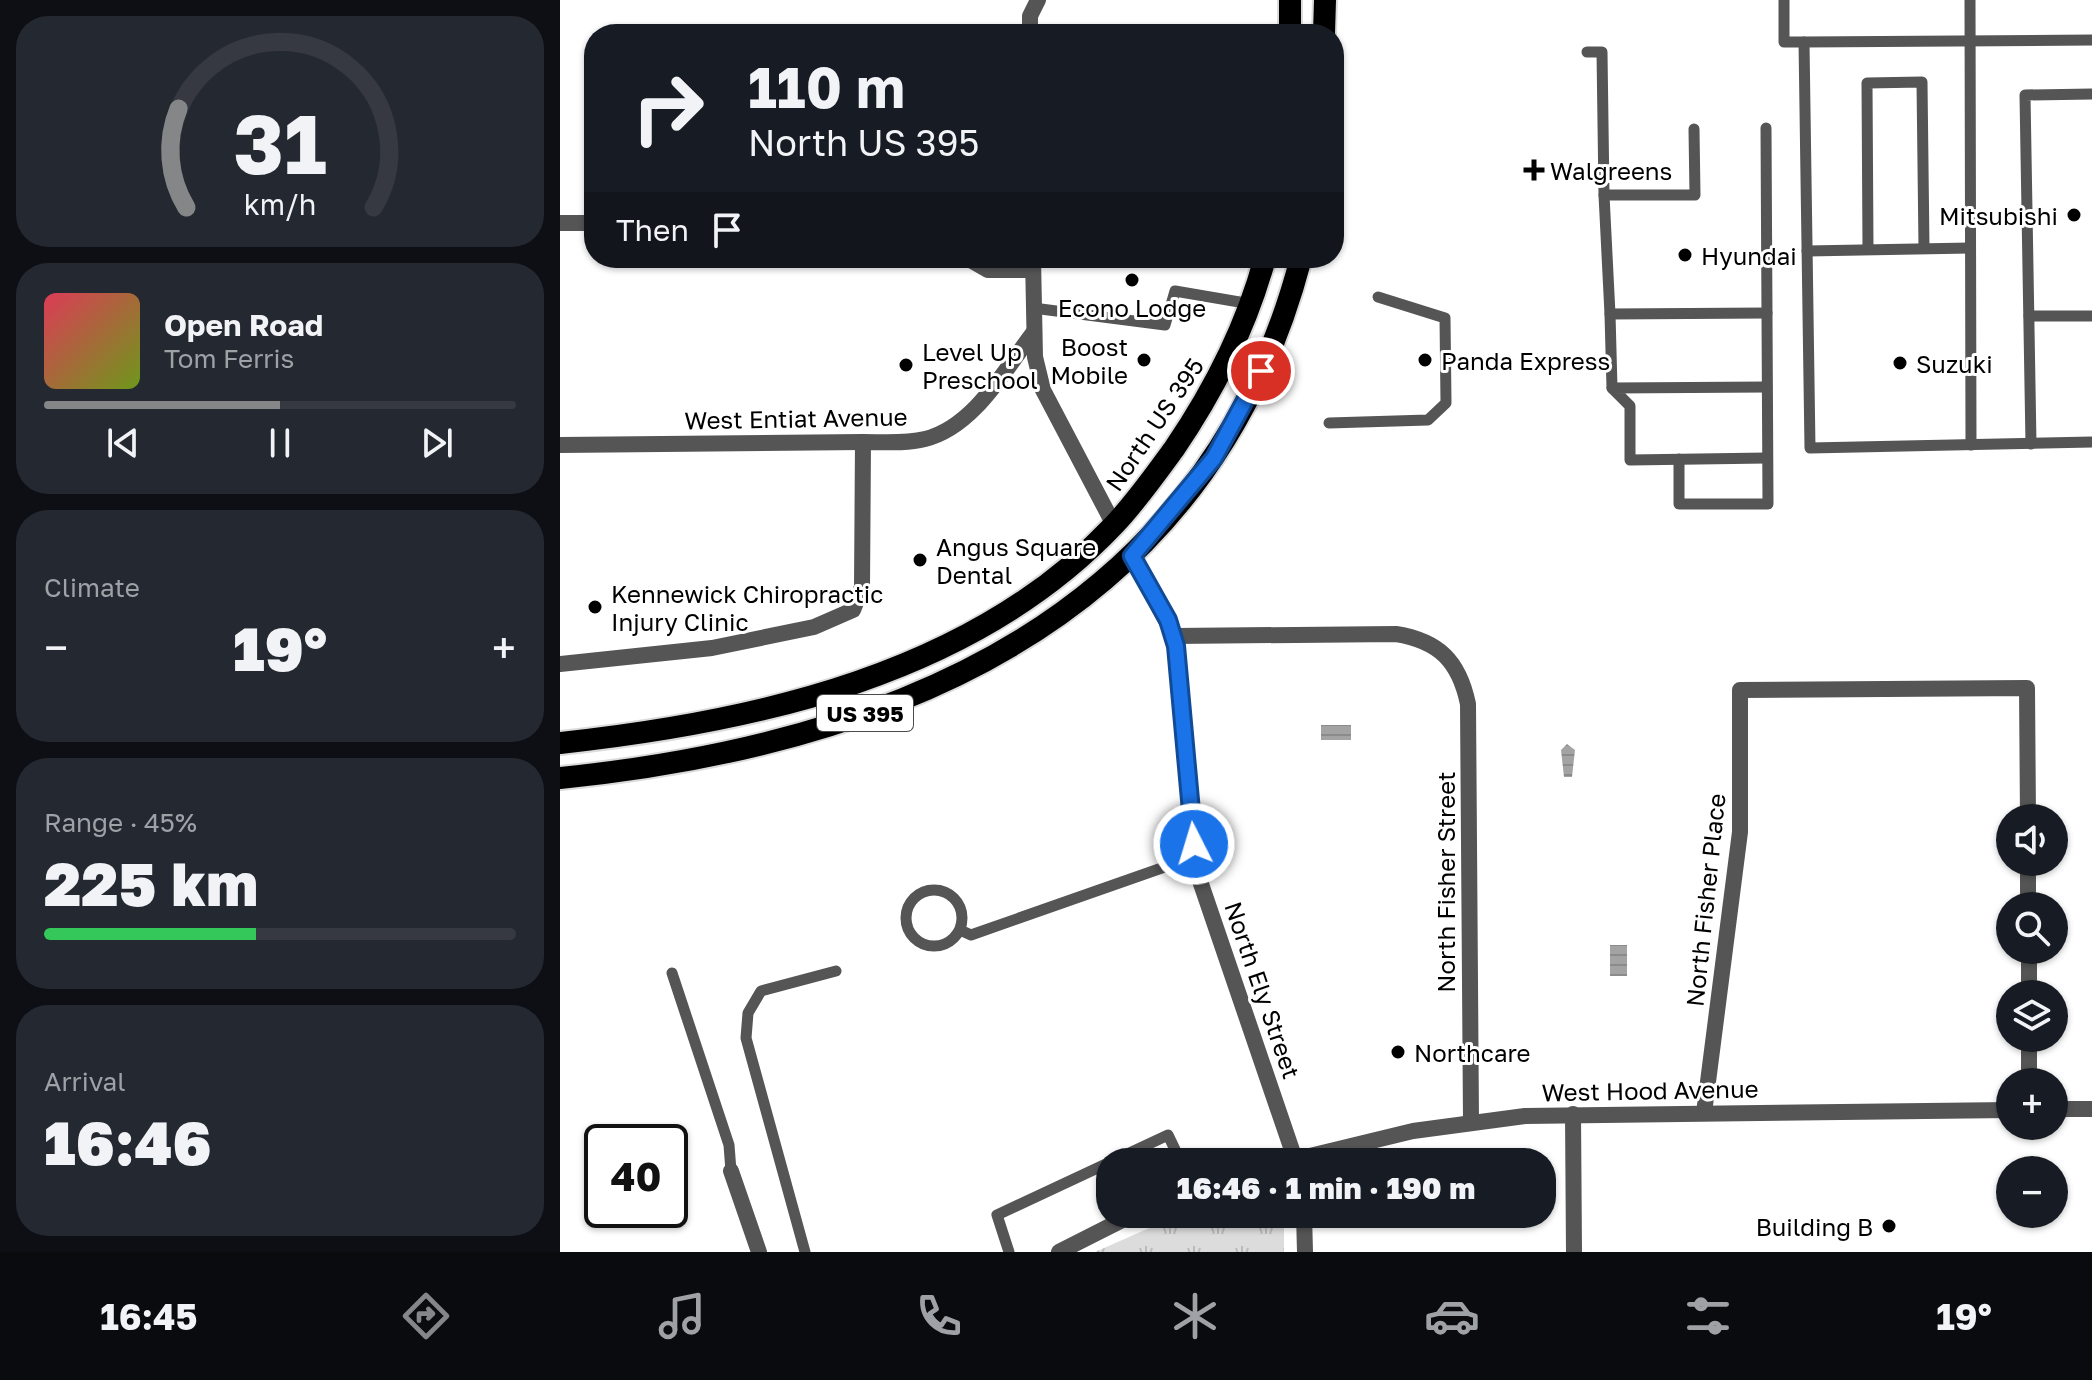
<!DOCTYPE html>
<meta charset="utf-8">
<style>
body{margin:0;font-family:"Golos Text",sans-serif;background:#242831;color:#f1f3f6;height:100vh;display:flex;flex-direction:column;font-size:30px;white-space:nowrap}
*{box-sizing:border-box;margin:0}
p{font-size:26px;color:#9ea1a6}
.icon{flex:none;width:44px;height:44px;fill:none;stroke:currentColor;stroke-width:2;stroke-linecap:round;stroke-linejoin:round}
.map{position:relative;flex:1;overflow:hidden}
.details{display:flex;flex-direction:column;gap:16px;padding:16px;background:#0d0f14;width:560px}
.details>*{flex:none}
.top-card{position:absolute;left:24px;top:24px;width:760px;height:244px;border-radius:32px;box-shadow:0 2px 6px #0004;background:#171b24;color:#f1f3f6;overflow:hidden}
.buttons{position:absolute;left:1436px;top:804px;display:grid;gap:16px}
.buttons a{display:grid;place-items:center;width:72px;height:72px;border-radius:50%;background:#171b24;box-shadow:0 2px 6px #0004;font-size:40px}
.speed{position:absolute;left:24px;top:1124px;display:flex;gap:16px;font-size:40px;font-weight:700;text-align:center}
.speed>*{display:grid;place-content:center;width:104px;height:104px;border-radius:50%;background:#171b24;box-shadow:0 2px 6px #0004;line-height:1}
.speed .limit{border:4px solid #111;border-radius:12px;background:#fff;color:#111}
.pin{position:absolute;display:grid;place-items:center;width:68px;height:68px;color:#fff;margin:-34px;border:4px solid #fff;border-radius:50%;box-shadow:0 2px 8px #0007}
.me{position:absolute;width:88px;margin:-44px;rotate:355deg;stroke-linejoin:round;filter:drop-shadow(0 0 6px #0008)}
.turn{display:flex;align-items:center;gap:28px;height:168px;padding:0 32px;font-size:36px}
.turn .icon{width:104px;height:104px;stroke-width:2.5}
.turn b{display:block;font-size:56px;line-height:68px}
.then{display:flex;align-items:center;height:76px;padding:0 32px;background:#0003;gap:16px;font-size:30px}
.big{font-size:60px;font-weight:800;line-height:1.1}
.details .card{flex:1;display:flex;flex-direction:column;justify-content:center;gap:12px;min-width:0;padding:0 28px;border-radius:32px;background:#242831}
.details .dial{align-items:center;gap:0}
.dial svg{height:208px;overflow:visible;fill:none;stroke:#363941;stroke-width:7;stroke-linecap:round;text-anchor:middle}
.dial text{fill:#f1f3f6;stroke:none}
.song{display:flex;align-items:center;gap:24px}
.cover{width:96px;height:96px;border-radius:12px;background:linear-gradient(135deg,hsl(350 70% 55%),hsl(80 70% 35%))}
.played{height:8px;border-radius:4px;background:linear-gradient(90deg,#858687 50%,#363941 50%)}
.keys{display:flex;justify-content:space-around;direction:ltr}
.heat{display:flex;justify-content:space-between;align-items:center;font-size:44px;direction:ltr}
.charge{height:12px;border-radius:6px;background:linear-gradient(90deg,#34c759 45%,#363941 0)}
.trip{position:absolute;left:536px;top:1148px;width:460px;height:80px;border-radius:32px;background:#171b24;box-shadow:0 2px 6px #0004;font-weight:800;line-height:80px;text-align:center}
.tabs{display:flex;height:128px;justify-content:space-around;align-items:center;background:#090b0e;color:#9ea1a6}
.tabs .icon{width:56px;height:56px}
.tabs .selected{color:#858687}
.tabs b{font-size:36px;color:#f1f3f6}
main{display:flex;flex:1;min-height:0}
.map>svg:first-child{display:block}
.park{fill:url(#park-tufts)}
.water{fill:url(#water-rules)}
.lines{fill:none;stroke-linecap:round;stroke-linejoin:round}
.trunk-casing{stroke:#dbdbdb;stroke-width:26}
.service{stroke:#555;stroke-width:11}
.minor{stroke:#555;stroke-width:16}
.tertiary{stroke:#555;stroke-width:16}
.trunk{stroke:#000;stroke-width:22}
.route-casing{stroke:#114b97;stroke-width:20}
.route{stroke:#1a73e8;stroke-width:14}
.poi-dot{fill:#000;stroke:#fff;stroke-width:3}
.labels{text-anchor:middle;dominant-baseline:central;stroke-width:6;stroke-linejoin:round;paint-order:stroke}
.shield{fill:#fff;stroke:#4c4c4c;stroke-width:2}
.shield-label{font-size:22px;font-weight:bold;fill:#000}
.poi-label{font-size:24px;fill:#000;stroke:#fff;text-anchor:start}
.street-label{font-size:24px;fill:#000;stroke:#fff}
</style>
<main>
<section class="details">
<div class="card dial"><svg viewBox="0 0 100 80">
<path d="M14 69A42 42 0 1 1 86 69"/>
<path d="M14 69A42 42 0 0 1 11 31" stroke="#858687"/>
<text x="50" y="56" font-size="32" font-weight="700">31</text>
<text x="50" y="72" font-size="11">km/h</text>
</svg></div>
<div class="card">
<div class="song"><i class="cover"></i><div><b>Open Road</b><p>Tom Ferris</p></div></div>
<div class="played"></div>
<div class="keys"><svg class="icon" aria-label="previous" viewBox="0 0 24 24"><path d="M18 5L8 12l10 7zM5 5v14"/></svg><svg class="icon" aria-label="pause" viewBox="0 0 24 24"><path d="M8 5v14M16 5v14"/></svg><svg class="icon" aria-label="next" viewBox="0 0 24 24"><path d="M6 5l10 7-10 7zM19 5v14"/></svg></div>
</div>
<div class="card"><p>Climate</p>
<div class="heat"><a>−</a><b class="big">19°</b><a>+</a></div>
</div>
<div class="card"><p>Range · 45%</p><b class="big">225 km</b><div class="charge"></div></div>
<div class="card"><p>Arrival</p><b class="big">16:46</b></div>
</section>
<div class="map">
<svg width="1532" height="1252" viewBox="0 0 1532 1252">
<defs>
<pattern id="park-tufts" width="24" height="20" patternUnits="userSpaceOnUse" patternTransform="scale(2)"><rect width="24" height="20" fill="#dcdcdc"/><path d="M3 7l-1-3M5 7V3M7 7l1-3M15 17l-1-3M17 17v-4M19 17l1-3" fill="none" stroke="#bbb"/></pattern>
<pattern id="water-rules" width="6" height="5" patternUnits="userSpaceOnUse" patternTransform="scale(2)"><rect width="6" height="5" fill="#a3a3a3"/><path d="M0 2.5h6" fill="none" stroke="#8b8b8b"/></pattern>
</defs>
<rect width="100%" height="100%" fill="#fff"/>
<polygon class="park" points="621,1214 724,1214 724,1252 535,1252"/>
<g class="water">
<rect x="761" y="725" width="30" height="15"/>
<polygon points="1007,744 1015,750 1012,777 1004,777 1001,750"/>
<rect x="1050" y="945" width="17" height="31"/>
</g>
<g class="lines">
<defs>
<g id="trunk">
<polyline points="730,0 730,34"/>
<polyline points="764,34 765,0"/>
<path d="M0 743C196 722 413 674 554 525 576 502 595 475 614 449 655 389 686 328 705 258"/>
<path d="M0 778C338 744 648 615 741 258"/>
</g>
</defs>
<use href="#trunk" class="trunk-casing"/>
<g class="service">
<polyline points="1224,0 1224,42 1244,42"/>
<polyline points="1410,0 1411,445"/>
<polyline points="1532,40 1244,42 1250,448 1532,442"/>
<polyline points="1027,52 1042,52 1044,195 1135,195 1134,129"/>
<polyline points="1044,195 1050,314"/>
<polyline points="1308,249 1307,83 1362,82 1364,248"/>
<polyline points="1247,251 1410,248"/>
<polyline points="473,308 605,325 615,291 691,304"/>
<polyline points="1469,316 1532,316"/>
<polyline points="1207,387 1052,388 1070,406 1070,460 1207,458"/>
<polyline points="1052,388 1050,314 1207,313"/>
<polyline points="769,423 868,420 886,403 885,318 818,297"/>
<polyline points="1471,444 1465,95 1532,94"/>
<polyline points="1119,459 1119,504 1208,504 1206,128"/>
<circle cx="374" cy="918" r="28"/>
<polyline points="400,930 411,935 636,856"/>
<polyline points="112,973 169,1145 171,1171"/>
<polyline points="245,1252 186,1038 188,1013 201,991 276,971"/>
<polyline points="449,1252 437,1215 608,1135 621,1162"/>
</g>
<g class="minor">
<polyline points="0,223 34,223"/>
<polyline points="407,258 428,270 473,270"/>
<polyline points="0,445 303,442"/>
<path d="M614 636 836 634C879 641 899 661 908 704L911 1121"/>
<polyline points="1468,862 1468,906"/>
<polyline points="1469,950 1469,994"/>
<polyline points="1469,1038 1469,1082"/>
<polyline points="1144,1113 1180,832 1180,690 1467,688 1468,818"/>
<polyline points="1013,1114 1014,1252"/>
<polyline points="171,1171 199,1252"/>
<polyline points="744,1214 745,1252"/>
</g>
<g class="tertiary">
<polyline points="470,34 470,16 478,0"/>
<polyline points="473,258 475,357 483,390 554,525"/>
<polyline points="572,556 614,636 639,878 735,1159"/>
<path d="M0 664 152 648 254 627 293 610 302 587 303 442C323 442 345 444 365 439 414 427 445 369 474 332"/>
<polyline points="1494,1109 1532,1109"/>
<polyline points="725,1162 853,1131 965,1116 1450,1110"/>
<polyline points="499,1252 574,1214"/>
</g>
<use href="#trunk" class="trunk"/>
</g>
<g class="lines">
<defs>
<polyline id="route" points="634,844 616,646 608,620 572,556 654,458 701,371"/>
</defs>
<use href="#route" class="route-casing"/>
<use href="#route" class="route"/>
</g>
<g class="poi-dot">
<path d="M970 158h8v8h8v8h-8v8h-8v-8h-8v-8h8z"/>
<circle cx="1514" cy="215" r="8"/>
<circle cx="1125" cy="255" r="8"/>
<circle cx="572" cy="280" r="8"/>
<circle cx="584" cy="360" r="8"/>
<circle cx="865" cy="360" r="8"/>
<circle cx="1340" cy="363" r="8"/>
<circle cx="346" cy="365" r="8"/>
<circle cx="360" cy="560" r="8"/>
<circle cx="35" cy="607" r="8"/>
<circle cx="838" cy="1052" r="8"/>
<circle cx="1329" cy="1226" r="8"/>
</g>
<g class="labels">
<rect class="shield" x="257" y="695" width="96" height="36" rx="6"/>
<g class="shield-label">
<text x="305" y="713">US 395</text>
</g>
<g class="poi-label">
<text x="990" y="170">Walgreens</text>
<text x="1498" y="215" text-anchor="end">Mitsubishi</text>
<text x="1141" y="255">Hyundai</text>
<text x="572" y="307" text-anchor="middle">Econo Lodge</text>
<text x="568" y="346" text-anchor="end">Boost<tspan x="568" dy="28">Mobile</tspan></text>
<text x="362" y="351">Level Up<tspan x="362" dy="28">Preschool</tspan></text>
<text x="881" y="360">Panda Express</text>
<text x="1356" y="363">Suzuki</text>
<text x="376" y="546">Angus Square<tspan x="376" dy="28">Dental</tspan></text>
<text x="51" y="593">Kennewick Chiropractic<tspan x="51" dy="28">Injury Clinic</tspan></text>
<text x="854" y="1052">Northcare</text>
<text x="1313" y="1226" text-anchor="end">Building B</text>
</g>
<g class="street-label">
<text transform="translate(236 418) rotate(-1)">West Entiat Avenue</text>
<text transform="translate(594 424) rotate(-56)">North US 395</text>
<text transform="translate(885 882) rotate(-90)">North Fisher Street</text>
<text transform="translate(1145 900) rotate(-84)">North Fisher Place</text>
<text transform="translate(703 990) rotate(71)">North Ely Street</text>
<text transform="translate(1090 1090) rotate(-1)">West Hood Avenue</text>
</g>
</g>
</svg>
<div class="buttons">
<a><svg class="icon" aria-label="sound" viewBox="0 0 24 24"><path d="M4 9h4l5-4v14l-5-4H4zM17 9q2 3 0 6"/></svg></a>
<a><svg class="icon" aria-label="search" viewBox="0 0 24 24"><circle cx="10" cy="10" r="6"/><path d="M15 15l6 6"/></svg></a>
<a><svg class="icon" aria-label="layers" viewBox="0 0 24 24"><path d="M12 4l9 5-9 5-9-5zM3 14l9 5 9-5"/></svg></a>
<a>+</a>
<a>−</a>
</div>
<div class="speed"><div class="limit">40</div></div>
<div class="pin" style="left:701px;top:371px;background:#d93025"><svg class="icon" aria-label="arrive" viewBox="0 0 24 24"><path d="M6 21V4h12l-3 4 3 4H6"/></svg></div>
<svg class="me" style="left:634px;top:844px" viewBox="-20 -20 40 40"><circle r="17" fill="#1a73e8" stroke="#fff" stroke-width="3"/><path d="M0-11L8 9 0 5-8 9z" fill="#fff"/></svg>
<div class="trip">16:46 · 1 min · 190 m</div>
<div class="top-card">
<div class="turn"><svg class="icon" aria-label="right" viewBox="0 0 24 24"><path d="M7 20v-9h11M14 6l5 5-5 5"/></svg><div><b>110 m</b>North US 395</div></div>
<div class="then">Then<svg class="icon" aria-label="arrive" viewBox="0 0 24 24"><path d="M6 21V4h12l-3 4 3 4H6"/></svg></div>
</div>
</div>
</main>
<nav class="tabs">
<b>16:45</b>
<svg class="icon selected" aria-label="directions" viewBox="0 0 24 24"><path d="M12 3l9 9-9 9-9-9zM9 14v-3h6M13 9l2 2-2 2"/></svg>
<svg class="icon" aria-label="music" viewBox="0 0 24 24"><path d="M9 18V5l10-2v13"/><circle cx="6" cy="18" r="3"/><circle cx="16" cy="16" r="3"/></svg>
<svg class="icon" aria-label="phone" viewBox="0 0 24 24"><path d="M5 4h4l2 5-3 2q2 4 5 5l2-3 5 2v4C11 20 4 13 5 4z"/></svg>
<svg class="icon" aria-label="climate" viewBox="0 0 24 24"><path d="M12 3v18M4 7l16 10M4 17L20 7"/></svg>
<svg class="icon" aria-label="car" viewBox="0 0 24 24"><path d="M5 17H2v-5l4-1 3-4h7l3 4 3 1v5h-3M9 17h6M6 11h13"/><circle cx="7" cy="17" r="2"/><circle cx="17" cy="17" r="2"/></svg>
<svg class="icon" aria-label="filters" viewBox="0 0 24 24"><path d="M4 7h16M4 17h16"/><circle cx="9" cy="7" r="2"/><circle cx="15" cy="17" r="2"/></svg>
<b>19°</b>
</nav>
